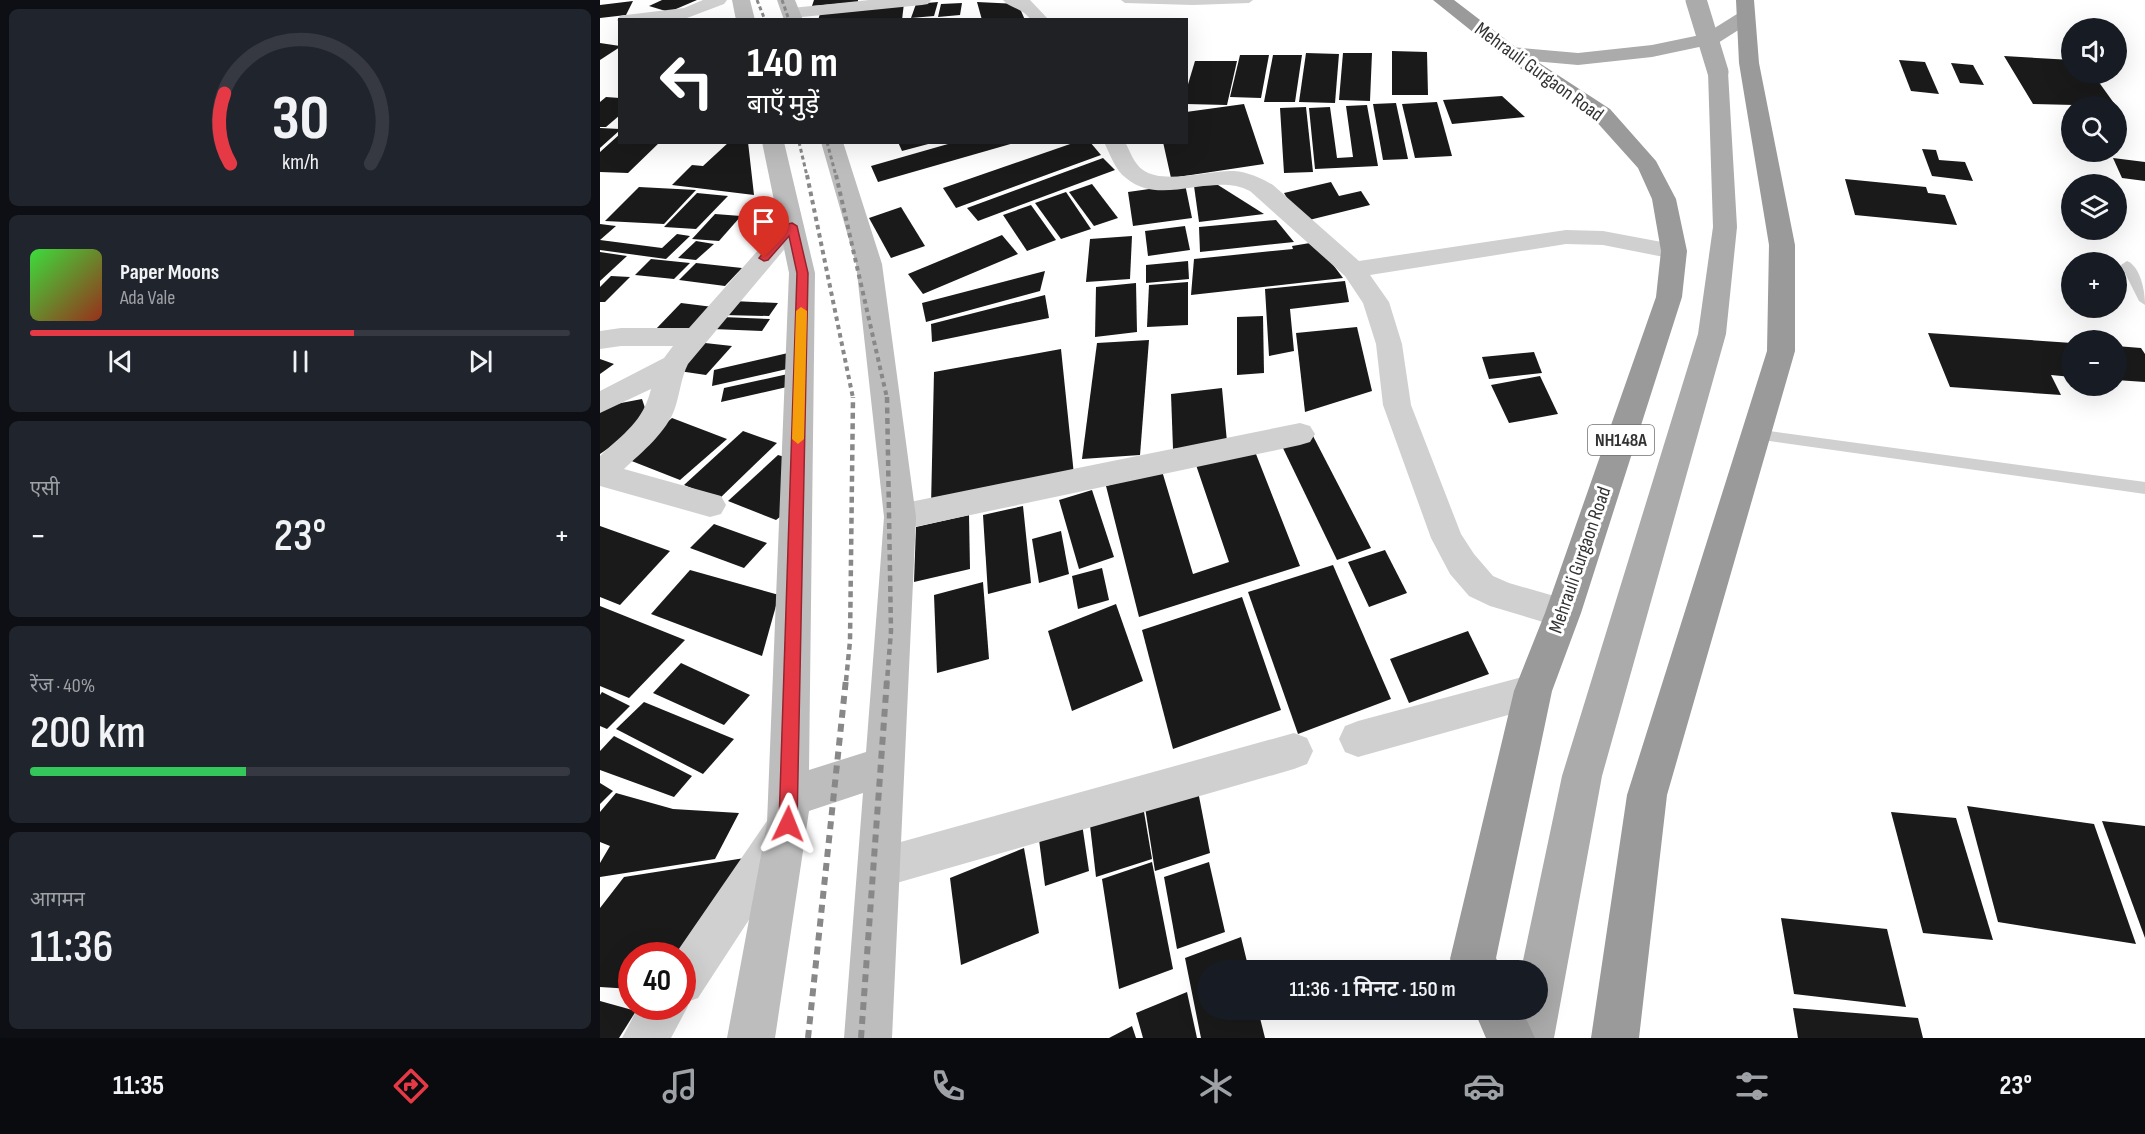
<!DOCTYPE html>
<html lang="hi">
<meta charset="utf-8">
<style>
body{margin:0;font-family:"Sofia Sans Condensed","Noto Sans Devanagari",sans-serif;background:#20242c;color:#f1f3f6;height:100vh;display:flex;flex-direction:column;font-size:22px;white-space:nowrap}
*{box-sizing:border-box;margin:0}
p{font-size:20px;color:#9ea1a6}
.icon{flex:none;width:33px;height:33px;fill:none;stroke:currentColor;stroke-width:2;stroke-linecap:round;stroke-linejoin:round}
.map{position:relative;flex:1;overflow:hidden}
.drawer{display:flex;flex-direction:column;gap:9px;padding:9px;background:#0d0f14;width:600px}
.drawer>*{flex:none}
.top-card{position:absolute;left:18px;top:18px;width:570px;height:126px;border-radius:0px;box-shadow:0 6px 24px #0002;background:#202124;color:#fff;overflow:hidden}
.controls{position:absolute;left:1461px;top:18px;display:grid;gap:12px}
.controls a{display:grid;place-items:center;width:66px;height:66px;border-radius:50%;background:#171b24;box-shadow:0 6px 24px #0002;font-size:30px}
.speed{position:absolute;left:18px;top:942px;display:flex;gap:12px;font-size:30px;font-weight:700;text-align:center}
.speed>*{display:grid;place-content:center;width:78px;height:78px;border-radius:50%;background:#171b24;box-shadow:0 6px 24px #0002;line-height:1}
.speed .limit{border:9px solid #d22;background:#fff;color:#111}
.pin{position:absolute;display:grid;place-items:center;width:51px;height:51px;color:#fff;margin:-62px -26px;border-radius:50% 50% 50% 0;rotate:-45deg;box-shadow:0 0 6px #0007}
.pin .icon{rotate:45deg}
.me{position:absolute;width:66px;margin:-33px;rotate:2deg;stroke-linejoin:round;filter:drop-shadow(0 0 4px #0008)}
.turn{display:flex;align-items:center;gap:21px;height:126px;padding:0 30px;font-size:27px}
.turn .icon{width:78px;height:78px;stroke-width:2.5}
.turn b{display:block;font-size:42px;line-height:51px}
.big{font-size:45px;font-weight:600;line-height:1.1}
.drawer .widget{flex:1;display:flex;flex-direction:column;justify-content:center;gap:9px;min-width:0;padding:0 21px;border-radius:9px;background:#20242c}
.drawer .dial{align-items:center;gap:0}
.dial svg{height:156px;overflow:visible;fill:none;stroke:#363941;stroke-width:7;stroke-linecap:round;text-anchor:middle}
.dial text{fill:#f1f3f6;stroke:none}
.song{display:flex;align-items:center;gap:18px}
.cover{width:72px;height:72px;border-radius:9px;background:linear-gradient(135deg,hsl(120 70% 55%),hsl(10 70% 35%))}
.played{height:6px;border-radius:3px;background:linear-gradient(90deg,#e63946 60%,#363941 60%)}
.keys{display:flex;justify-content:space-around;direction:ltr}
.heat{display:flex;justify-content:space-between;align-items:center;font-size:33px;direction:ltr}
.charge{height:9px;border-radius:4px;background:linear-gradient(90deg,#34c759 40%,#363941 0)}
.trip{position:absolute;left:597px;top:960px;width:351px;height:60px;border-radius:30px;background:#171b24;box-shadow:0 6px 24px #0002;font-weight:600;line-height:60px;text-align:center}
.tabs{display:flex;height:96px;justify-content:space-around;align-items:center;background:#090b0e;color:#9ea1a6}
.tabs .icon{width:42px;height:42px}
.tabs .on{color:#e63946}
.tabs b{font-size:27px;color:#f1f3f6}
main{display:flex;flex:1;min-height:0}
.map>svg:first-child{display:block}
.building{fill:#1a1a1a}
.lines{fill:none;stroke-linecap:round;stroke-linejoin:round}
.lane{fill:#d0d0d0;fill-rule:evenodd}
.street{fill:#d0d0d0;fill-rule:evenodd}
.secondary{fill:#bdbdbd;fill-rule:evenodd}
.primary{fill:#ababab;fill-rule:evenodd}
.highway{fill:#9a9a9a;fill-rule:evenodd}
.rail-far3{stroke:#888;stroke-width:3;stroke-dasharray:4 3;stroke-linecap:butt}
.rail-far2{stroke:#888;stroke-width:4;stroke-dasharray:4.5 4;stroke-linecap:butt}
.rail-far1{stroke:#888;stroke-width:4.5;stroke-dasharray:6 4.5;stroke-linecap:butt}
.rail{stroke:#888;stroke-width:6;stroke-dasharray:8 6;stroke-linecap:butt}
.primary-bridge{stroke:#ababab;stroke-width:21}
.route{fill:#e63946;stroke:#96252e;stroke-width:1.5}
.slow{fill:#f59e0b}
.labels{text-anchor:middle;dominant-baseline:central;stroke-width:6;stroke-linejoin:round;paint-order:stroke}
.shield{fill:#fff;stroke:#707070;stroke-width:1.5}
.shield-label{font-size:18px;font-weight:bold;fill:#333}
.street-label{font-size:20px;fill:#333;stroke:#fff}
</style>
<main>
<section class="drawer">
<div class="widget dial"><svg viewBox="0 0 100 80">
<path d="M14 69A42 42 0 1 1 86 69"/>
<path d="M14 69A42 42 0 0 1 11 33" stroke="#e63946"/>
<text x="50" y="56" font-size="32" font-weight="700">30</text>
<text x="50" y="72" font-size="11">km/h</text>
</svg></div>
<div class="widget">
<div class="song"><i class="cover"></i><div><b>Paper Moons</b><p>Ada Vale</p></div></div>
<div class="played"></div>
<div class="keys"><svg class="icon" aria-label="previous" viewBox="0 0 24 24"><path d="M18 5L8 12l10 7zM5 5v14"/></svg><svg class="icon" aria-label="pause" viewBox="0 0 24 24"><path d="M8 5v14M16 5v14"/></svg><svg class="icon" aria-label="next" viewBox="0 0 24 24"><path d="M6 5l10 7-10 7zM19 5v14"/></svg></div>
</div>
<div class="widget"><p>एसी</p>
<div class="heat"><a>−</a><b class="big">23°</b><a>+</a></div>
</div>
<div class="widget"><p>रेंज · 40%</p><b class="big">200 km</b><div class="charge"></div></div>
<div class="widget"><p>आगमन</p><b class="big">11:36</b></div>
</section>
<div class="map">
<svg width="1545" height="1038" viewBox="0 0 1545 1038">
<rect width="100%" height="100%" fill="#fff"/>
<g class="building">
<polygon points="62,0 97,0 69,12 49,6"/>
<polygon points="214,0 258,0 258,2 212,6"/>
<polygon points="33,1 26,15 0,18 0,5"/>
<polygon points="338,2 334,16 311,18 316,4"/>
<polygon points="377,2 418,4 425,20 382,20"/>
<polygon points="304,3 302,20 218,20 221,11"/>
<polygon points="362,3 360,15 338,17 341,4"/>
<polygon points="0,43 20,46 20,47 0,60"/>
<polygon points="792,51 827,52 828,95 792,95"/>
<polygon points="706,53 739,54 735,103 699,102"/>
<polygon points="743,53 772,53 770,101 739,100"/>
<polygon points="640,55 669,55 661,98 630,97"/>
<polygon points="673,55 702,55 695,102 664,102"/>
<polygon points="1404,56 1472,60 1472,74 1493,74 1516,106 1433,104"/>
<polygon points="1299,60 1325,62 1339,94 1311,91"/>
<polygon points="595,61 637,61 627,105 586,104 586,91"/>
<polygon points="1351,63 1373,65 1384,85 1360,83"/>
<polygon points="902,96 925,117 852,124 843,100"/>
<polygon points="6,97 20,98 20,115 6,127 0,127 0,102"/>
<polygon points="837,102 852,156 815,158 802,104"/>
<polygon points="796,103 808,159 783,160 773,104"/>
<polygon points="644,104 664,164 571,178 563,142 586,142 586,112"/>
<polygon points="767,105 778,166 715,169 709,108 730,107 737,158 753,157 746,106"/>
<polygon points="706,107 713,172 684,173 680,108"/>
<polygon points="0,128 20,129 20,130 0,148"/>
<polygon points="20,134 20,142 60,142 28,173 0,172 0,152"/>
<polygon points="129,142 148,142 154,195 72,185 92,165 103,166"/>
<polygon points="298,142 332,142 332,143 302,151"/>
<polygon points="355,142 414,143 278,182 271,166"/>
<polygon points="476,142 490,142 501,155 356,208 343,188"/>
<polygon points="1322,149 1336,150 1339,160 1365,162 1373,181 1332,176"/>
<polygon points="503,158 515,170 378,221 367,208"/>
<polygon points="1513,158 1545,162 1545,181 1522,178"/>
<polygon points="1245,179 1326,187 1328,193 1345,195 1357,225 1255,215"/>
<polygon points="731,182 739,196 761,191 770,205 701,222 684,193"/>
<polygon points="492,184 518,218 494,226 469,192"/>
<polygon points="585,184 592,218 533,226 528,192"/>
<polygon points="618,185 664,214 599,222 594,186"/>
<polygon points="39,187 96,190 64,224 5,221"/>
<polygon points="466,192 491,229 461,239 435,203"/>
<polygon points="97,193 128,196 96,229 64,227"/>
<polygon points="431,205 456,240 427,251 403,215"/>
<polygon points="301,207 325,246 291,258 269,218"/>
<polygon points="115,214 141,216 119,241 92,239"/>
<polygon points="676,220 694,242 600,252 599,227"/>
<polygon points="0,224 16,226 0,240 62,248 77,234 90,236 66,259 0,250"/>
<polygon points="585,226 590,250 548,256 545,231"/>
<polygon points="402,235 418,254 323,294 308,274"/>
<polygon points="532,236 530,279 486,282 490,239"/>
<polygon points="96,241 114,244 96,260 78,258"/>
<polygon points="716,242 743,278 591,295 594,259 693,249 692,246"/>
<polygon points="0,252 27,256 0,281"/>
<polygon points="51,259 90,263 74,279 35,275"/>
<polygon points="588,261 589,279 546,283 546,265"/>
<polygon points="96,263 142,268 125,286 79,280"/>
<polygon points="445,271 440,291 326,322 322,303"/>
<polygon points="11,276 30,277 5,302 0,302 0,287"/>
<polygon points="745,281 749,302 690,309 694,351 669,356 665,289"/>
<polygon points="588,282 588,325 547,327 549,285"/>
<polygon points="536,283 537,332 495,337 496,287"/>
<polygon points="445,295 449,318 332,342 331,324"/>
<polygon points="133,301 178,303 169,316 123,315"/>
<polygon points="81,303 113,307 88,334 55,330"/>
<polygon points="663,316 664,373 637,375 637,317"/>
<polygon points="122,317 170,319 162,331 113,329"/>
<polygon points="757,327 772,391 705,412 696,333"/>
<polygon points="1328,333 1472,343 1472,377 1451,375 1461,395 1350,387"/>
<polygon points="549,340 540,455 482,459 497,343"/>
<polygon points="105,343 132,346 106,375 79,371"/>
<polygon points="1516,346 1541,348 1545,354 1545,382 1516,380"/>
<polygon points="461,349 474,475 331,506 334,372"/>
<polygon points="934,352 942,373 889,379 882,357"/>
<polygon points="188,353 187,369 112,386 114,370"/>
<polygon points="0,359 14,364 0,374"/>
<polygon points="188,374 187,387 121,402 124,388"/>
<polygon points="940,376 958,414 909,423 891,385"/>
<polygon points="622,388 627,442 573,449 571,394"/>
<polygon points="42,399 49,420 0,454 0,407"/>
<polygon points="72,418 127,439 80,480 24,458"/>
<polygon points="143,431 177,443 119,499 84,485"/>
<polygon points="712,434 771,548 737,560 681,444"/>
<polygon points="654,449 700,566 539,617 506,486 562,471 593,574 629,562 596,465"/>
<polygon points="178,455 188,458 185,513 176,520 128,501"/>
<polygon points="492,490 514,557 479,569 459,500"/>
<polygon points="423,506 431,583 388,594 383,515"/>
<polygon points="369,515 370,569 314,582 316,527"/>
<polygon points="114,524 167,543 144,568 90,548"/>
<polygon points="0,526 70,551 20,605 0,597"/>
<polygon points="461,531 469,574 439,583 432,539"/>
<polygon points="785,550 807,593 769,607 748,562"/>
<polygon points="733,565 791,699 698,734 648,592"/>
<polygon points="502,568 509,600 478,609 472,576"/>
<polygon points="90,570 179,595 162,656 51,614"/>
<polygon points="383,582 389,659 337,673 334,595"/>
<polygon points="642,597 681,710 573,749 542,630"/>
<polygon points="516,604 543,681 472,711 448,631"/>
<polygon points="0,606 85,640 29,698 0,686"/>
<polygon points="868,631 889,674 809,703 790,659"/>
<polygon points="81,663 150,695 124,725 53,693"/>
<polygon points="2,692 30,706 7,729 0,726 0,695"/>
<polygon points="44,702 134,739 103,774 16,729"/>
<polygon points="14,736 92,776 74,797 0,770 0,751"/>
<polygon points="0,783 13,791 0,804"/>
<polygon points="597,786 610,853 555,871 544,801"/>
<polygon points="16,793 73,809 139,813 115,859 0,877 0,863 10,846 0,842 0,812"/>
<polygon points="542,800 552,859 496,877 489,817"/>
<polygon points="1367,806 1494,824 1536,944 1398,922"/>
<polygon points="1291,812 1356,818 1393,940 1323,933"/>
<polygon points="481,817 489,871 445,886 438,832"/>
<polygon points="1502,821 1545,826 1545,938"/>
<polygon points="424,848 439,933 361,965 350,878"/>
<polygon points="151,857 80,956 32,956 32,989 0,987 0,908 24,877"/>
<polygon points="552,862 573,969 519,989 502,879"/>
<polygon points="609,862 625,932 577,949 564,877"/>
<polygon points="1181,918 1287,929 1306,1007 1194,994"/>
<polygon points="641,937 649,970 608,970 608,1010 658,1010 665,1038 601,1038 585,958"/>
<polygon points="587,992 597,1038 543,1038 536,1013"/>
<polygon points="0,1001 36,1011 19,1038 0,1038"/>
<polygon points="1193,1008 1318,1018 1323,1038 1198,1038"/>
<polygon points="532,1026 536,1038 509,1038"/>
</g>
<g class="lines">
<g class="lane">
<polygon points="521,0 653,0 649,3 593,5 525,3"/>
<path d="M1527 261C1541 267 1545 292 1545 305L1539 301 1521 265Z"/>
<polygon points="1155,429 1545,482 1545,494 1155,439 1148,434"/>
</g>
<g class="street">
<polygon points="103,0 127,0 124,4 87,18 20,20 20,24 17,20 20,16 26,15 84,8"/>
<polygon points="269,0 331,0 328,4 322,5 192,18 186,17 183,13 186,9 192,8"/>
<path d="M403 0H430L449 20H431C421 7 409 8 403 0Z"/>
<path d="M504 142H525C530 151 534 164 543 170 564 185 608 170 634 171 648 172 661 178 673 185L759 261 966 230 1003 231 1083 246 1086 251 1083 256 1074 259 1003 245 966 244 770 275 789 302 802 344 811 405 861 534 874 554 893 576 909 583 975 602 980 613 975 624 963 628 890 606 869 596 850 574 831 538 783 405 776 344 763 303 745 276 650 191C612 171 561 208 526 178 515 170 510 154 504 142Z"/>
<path d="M192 219 200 221 204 226 88 364C81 378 80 393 75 408 67 432 42 452 24 469L121 496 126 505 121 514 110 517 0 486V456C24 433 43 422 51 389L0 413V391L64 358 73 346H21L0 349V331L21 328H89L184 221Z"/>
<polygon points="700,423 710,426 715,434 710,442 700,445 300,530 289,526 284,517 289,508 300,504"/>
<polygon points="933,674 946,679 951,691 946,703 933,708 758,757 745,752 739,739 745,726 758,721"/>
<polygon points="694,733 707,738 713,751 707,764 694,769 279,888 265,882 259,868 265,854 279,848"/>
<polygon points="183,812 197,818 203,832 197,846 98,998 87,1002 88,1006 71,1038 22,1038 39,1006 82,1006 82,956 74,956 169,818"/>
</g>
<g class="secondary">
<polygon points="132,0 150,0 155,20 136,20"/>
<polygon points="177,0 195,0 203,20 184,20"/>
<polygon points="162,142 184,142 215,273 209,770 266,752 284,517 256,264 221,142 243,142 282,264 316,517 292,1038 244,1038 263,793 209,811 175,1038 127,1038 167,823 189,273"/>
</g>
<g class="primary">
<polygon points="1144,12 1151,14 1153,18 1151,22 1118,43 1052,57 978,65 911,59 904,57 901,53 904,49 911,47 978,53 1052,45 1105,34 1137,14"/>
<polygon points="1118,66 1125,68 1128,72 1137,227 1126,334 1002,776 954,1038 906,1038 912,1010 938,1010 938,970 921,970 962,776 1098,334 1113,227 1108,72 1111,68"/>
</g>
<g class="highway">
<polygon points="833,0 854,0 918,49 1010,109 1056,161 1076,199 1087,251 1082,297 981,613 952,691 896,958 901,970 855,970 850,959 914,691 945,613 1056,297 1061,251 1052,199 1038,168 994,119 904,57"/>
<polygon points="1136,0 1154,0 1159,63 1195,245 1195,351 1067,795 1039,1038 991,1038 1027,795 1167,351 1169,245 1139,63"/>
<polygon points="874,1010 922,1010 935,1038 886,1038"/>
</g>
<g class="rail-far3">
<polyline points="157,0 165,20"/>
<polyline points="182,0 189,20"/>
<polyline points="199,142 207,176"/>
<polyline points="227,142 236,176"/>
</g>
<g class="rail-far2">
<polyline points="207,175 253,398"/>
<polyline points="236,175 287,398"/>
</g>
<g class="rail-far1">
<polyline points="287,397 291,631 287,681"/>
<polyline points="246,681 250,641 253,397"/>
</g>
<g class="rail">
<polyline points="208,1038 246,679"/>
<polyline points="261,1038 287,679"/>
</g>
<polyline class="primary-bridge" points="1096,0 1118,72"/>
</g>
<polygon class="route" points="192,223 197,226 208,273 197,824 194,830 188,832 182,830 179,824 197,273 189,236 168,260 164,261 159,258 188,224"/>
<polygon class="slow" points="201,307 207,311 204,439 198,444 192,439 196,311"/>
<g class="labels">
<rect class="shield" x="988" y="425" width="66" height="30" rx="4.5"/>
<g class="shield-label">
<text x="1021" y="440">NH148A</text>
</g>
<g class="street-label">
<text transform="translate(939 72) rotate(36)">Mehrauli Gurgaon Road</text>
<text transform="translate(980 560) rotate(-71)">Mehrauli Gurgaon Road</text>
</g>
</g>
</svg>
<div class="controls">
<a><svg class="icon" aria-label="sound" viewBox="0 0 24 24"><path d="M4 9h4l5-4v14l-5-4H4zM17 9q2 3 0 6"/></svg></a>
<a><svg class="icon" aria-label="search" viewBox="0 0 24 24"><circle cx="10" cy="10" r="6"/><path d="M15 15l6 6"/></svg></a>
<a><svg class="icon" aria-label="layers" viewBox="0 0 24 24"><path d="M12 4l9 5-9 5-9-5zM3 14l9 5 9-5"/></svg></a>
<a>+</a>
<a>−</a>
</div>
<div class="speed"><div class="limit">40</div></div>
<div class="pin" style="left:164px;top:258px;background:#d93025"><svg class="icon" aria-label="arrive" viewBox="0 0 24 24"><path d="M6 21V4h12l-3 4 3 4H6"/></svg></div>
<svg class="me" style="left:188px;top:824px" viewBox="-20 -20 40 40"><path d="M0-17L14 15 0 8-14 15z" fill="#e63946" stroke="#fff" stroke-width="4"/></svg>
<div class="trip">11:36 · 1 मिनट · 150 m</div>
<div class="top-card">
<div class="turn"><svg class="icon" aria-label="left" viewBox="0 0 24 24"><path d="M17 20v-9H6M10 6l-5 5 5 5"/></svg><div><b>140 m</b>बाएँ मुड़ें</div></div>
</div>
</div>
</main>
<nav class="tabs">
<b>11:35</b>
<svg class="icon on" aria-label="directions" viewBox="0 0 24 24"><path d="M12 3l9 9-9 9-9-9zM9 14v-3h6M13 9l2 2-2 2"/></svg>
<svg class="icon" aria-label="music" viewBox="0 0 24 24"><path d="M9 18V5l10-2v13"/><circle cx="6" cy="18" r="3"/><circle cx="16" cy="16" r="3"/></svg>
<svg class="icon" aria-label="phone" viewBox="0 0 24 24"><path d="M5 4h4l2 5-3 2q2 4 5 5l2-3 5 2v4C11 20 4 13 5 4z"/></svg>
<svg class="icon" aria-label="climate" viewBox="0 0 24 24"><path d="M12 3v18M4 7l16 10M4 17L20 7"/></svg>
<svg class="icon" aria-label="car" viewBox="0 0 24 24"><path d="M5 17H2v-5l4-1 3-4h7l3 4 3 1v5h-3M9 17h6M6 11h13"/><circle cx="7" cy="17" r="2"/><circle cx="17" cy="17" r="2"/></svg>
<svg class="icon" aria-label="filters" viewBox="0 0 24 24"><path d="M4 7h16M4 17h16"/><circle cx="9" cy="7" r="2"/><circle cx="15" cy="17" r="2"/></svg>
<b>23°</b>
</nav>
